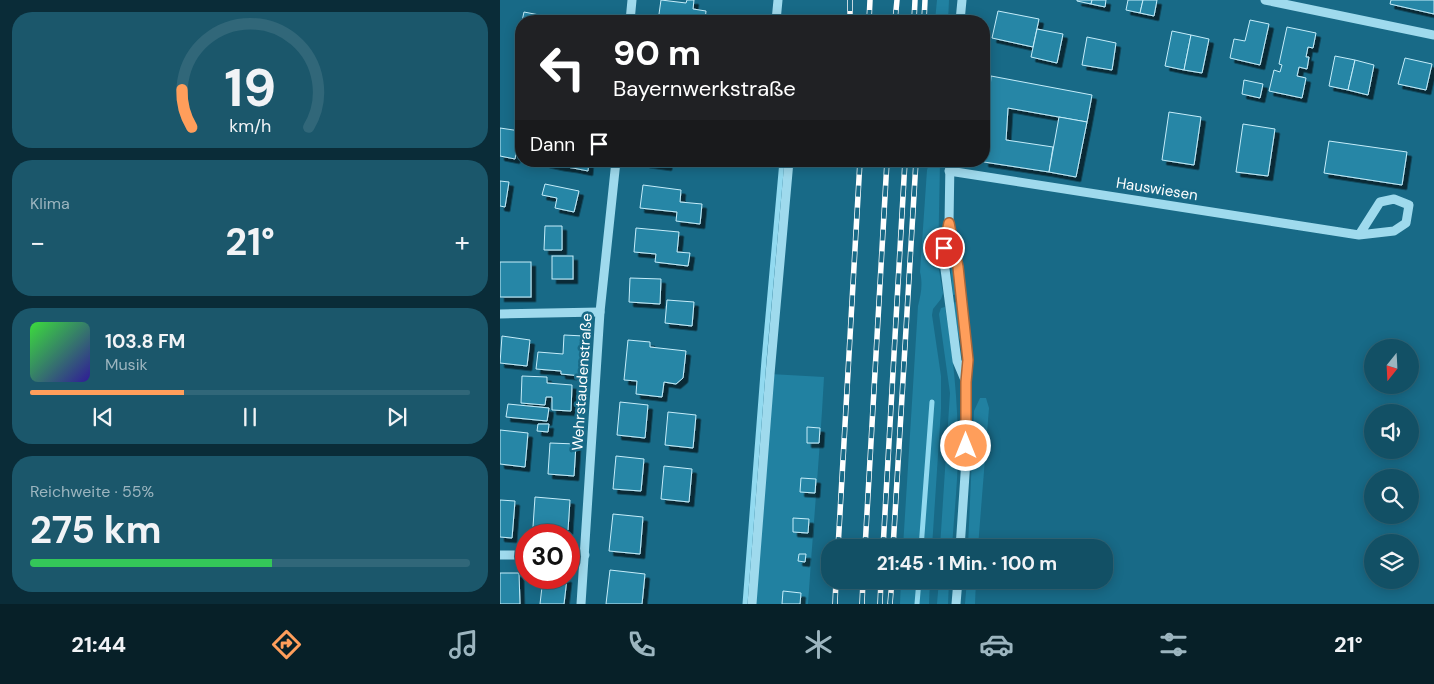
<!DOCTYPE html>
<html lang="de">
<meta charset="utf-8">
<style>
body{margin:0;font-family:"DM Sans",sans-serif;background:#1b576b;color:#f1f3f6;height:100vh;display:flex;flex-direction:column;font-size:19px;white-space:nowrap}
*{box-sizing:border-box;margin:0}
p{font-size:16px;color:#9cb5bf}
.icon{flex:none;width:28px;height:28px;fill:none;stroke:currentColor;stroke-width:2;stroke-linecap:round;stroke-linejoin:round}
.map{position:relative;flex:1;overflow:hidden}
.panel{display:flex;flex-direction:column;gap:12px;padding:12px;background:#0a2c38;width:500px}
.panel>*{flex:none}
.top-card{position:absolute;left:15px;top:15px;width:475px;height:152px;border-radius:20px;box-shadow:0 2px 12px #0003,0 0 0 1px #316779;background:#202124;color:#fff;overflow:hidden}
.needle{width:32px;rotate:198deg}
.tools{position:absolute;left:864px;top:339px;display:grid;gap:10px}
.tools a{display:grid;place-items:center;width:55px;height:55px;border-radius:50%;background:#125065;box-shadow:0 2px 12px #0003,0 0 0 1px #316779;font-size:25px}
.speed{position:absolute;left:15px;top:524px;display:flex;gap:10px;font-size:25px;font-weight:700;text-align:center}
.speed>*{display:grid;place-content:center;width:65px;height:65px;border-radius:50%;background:#125065;box-shadow:0 2px 12px #0003,0 0 0 1px #316779;line-height:1}
.speed .limit{border:8px solid #d22;background:#fff;color:#111}
.pin{position:absolute;display:grid;place-items:center;width:42px;height:42px;color:#fff;margin:-21px;border:2px solid #fff;border-radius:50%;box-shadow:0 1px 5px #0007}
.me{position:absolute;width:55px;margin:-28px;rotate:0deg;stroke-linejoin:round;filter:drop-shadow(0 0 4px #0008)}
.turn{display:flex;align-items:center;gap:18px;height:105px;padding:0 15px;font-size:22px}
.turn .icon{width:65px;height:65px;stroke-width:2.5}
.turn b{display:block;font-size:35px;line-height:42px}
.then{display:flex;align-items:center;height:48px;padding:0 15px;background:#0003;gap:10px;font-size:19px}
.big{font-size:38px;font-weight:700;line-height:1.1}
.panel .widget{flex:1;display:flex;flex-direction:column;justify-content:center;gap:8px;min-width:0;padding:0 18px;border-radius:20px;background:#1b576b}
.panel .dial{align-items:center;gap:0}
.dial svg{height:130px;overflow:visible;fill:none;stroke:#316779;stroke-width:7;stroke-linecap:round;text-anchor:middle}
.dial text{fill:#f1f3f6;stroke:none}
.song{display:flex;align-items:center;gap:15px}
.cover{width:60px;height:60px;border-radius:8px;background:linear-gradient(135deg,hsl(120 70% 55%),hsl(250 70% 35%))}
.played{height:5px;border-radius:2px;background:linear-gradient(90deg,#ff9e5b 35%,#316779 35%)}
.keys{display:flex;justify-content:space-around;direction:ltr}
.heat{display:flex;justify-content:space-between;align-items:center;font-size:28px;direction:ltr}
.charge{height:8px;border-radius:4px;background:linear-gradient(90deg,#34c759 55%,#316779 0)}
.trip{position:absolute;left:321px;top:539px;width:292px;height:50px;border-radius:20px;background:#125065;box-shadow:0 2px 12px #0003,0 0 0 1px #316779;font-weight:700;line-height:50px;text-align:center}
.tabs{display:flex;height:80px;justify-content:space-around;align-items:center;background:#072028;color:#9cb5bf}
.tabs .icon{width:35px;height:35px}
.tabs .current{color:#ff9e5b}
.tabs b{font-size:22px;color:#f1f3f6}
main{display:flex;flex:1;min-height:0}
.map>svg:first-child{display:block}
.green{fill:#2181a1}
.lines{fill:none;stroke-linecap:round;stroke-linejoin:round}
.stream{stroke:#92daf0;stroke-width:5}
.building{fill:#2686a6;stroke:#c5edfa;filter:url(#shadow)}
.minor{stroke:#9fdaed;stroke-width:9}
.rail-casing{stroke:#fff;stroke-width:5.5}
.rail{stroke:#186a87;stroke-width:4;stroke-dasharray:11;stroke-linecap:butt}
.route-casing{stroke:#a6673b;stroke-width:12}
.route{stroke:#ff9e5b;stroke-width:9}
.labels{text-anchor:middle;dominant-baseline:central;stroke-width:5;stroke-linejoin:round;paint-order:stroke}
.street-label{font-size:15px;fill:#fff;stroke:#186a87}
</style>
<main>
<section class="panel">
<div class="widget dial"><svg viewBox="0 0 100 80">
<path d="M14 69A42 42 0 1 1 86 69"/>
<path d="M14 69A42 42 0 0 1 8 46" stroke="#ff9e5b"/>
<text x="50" y="56" font-size="32" font-weight="700">19</text>
<text x="50" y="72" font-size="11">km/h</text>
</svg></div>
<div class="widget"><p>Klima</p>
<div class="heat"><a>−</a><b class="big">21°</b><a>+</a></div>
</div>
<div class="widget">
<div class="song"><i class="cover"></i><div><b>103.8 FM</b><p>Musik</p></div></div>
<div class="played"></div>
<div class="keys"><svg class="icon" aria-label="previous" viewBox="0 0 24 24"><path d="M18 5L8 12l10 7zM5 5v14"/></svg><svg class="icon" aria-label="pause" viewBox="0 0 24 24"><path d="M8 5v14M16 5v14"/></svg><svg class="icon" aria-label="next" viewBox="0 0 24 24"><path d="M6 5l10 7-10 7zM19 5v14"/></svg></div>
</div>
<div class="widget"><p>Reichweite · 55%</p><b class="big">275 km</b><div class="charge"></div></div>
</section>
<div class="map">
<svg width="934" height="604" viewBox="0 0 934 604">
<defs>
<filter id="shadow"><feDropShadow dx="4.5" dy="4.5" stdDeviation="0" flood-color="#0009"/></filter>
</defs>
<rect width="100%" height="100%" fill="#186a87"/>
<g class="green">
<polygon points="437,0 449,0 448,21 435,21"/>
<path d="M430 161H440L438 265 443 293 441 299 433 309 432 315 441 376V409L432 547H403L418 306C421 294 423 284 420 272L427 170Z"/>
<polygon points="451,259 453,260 458,294 453,295 450,261"/>
<polygon points="459,301 463,338 461,340 459,338 453,303"/>
<path d="M445 307C453 354 458 401 458 448 458 481 454 515 452 547H440L450 393 439 314 441 308Z"/>
<path d="M270 374 324 377C320 453 313 528 308 604H252Z"/>
<polygon points="480,398 486,398 489,408 478,547 468,547 474,411"/>
<polygon points="401,580 430,580 429,604 400,604"/>
<polygon points="439,580 449,580 448,604 437,604"/>
<polygon points="467,580 476,580 475,604 465,604"/>
</g>
<g class="lines">
<g class="stream">
<polyline points="421,548 432,402"/>
<polyline points="245,604 264,360 282,161"/>
<polyline points="417,604 419,580"/>
</g>
</g>
<g class="building">
<polygon points="161,0 186,3 187,0 194,0 193,9 206,11 205,21 158,21"/>
<polygon points="577,0 592,0 591,4 577,1"/>
<polygon points="592,0 606,0 605,7 591,4"/>
<polygon points="628,0 643,0 640,13 626,10"/>
<polygon points="643,0 657,0 654,16 640,13"/>
<polygon points="891,0 934,0 934,14 890,4"/>
<polygon points="498,11 539,19 533,47 492,38"/>
<polygon points="24,12 70,21 22,21"/>
<polygon points="750,20 769,24 760,65 730,58 734,39 745,41"/>
<polygon points="21,24 21,42 18,41"/>
<polygon points="787,27 816,33 813,48 808,47 806,57 809,57 807,69 799,67 797,76 806,78 802,98 769,91 774,70 780,72 782,65 779,64"/>
<polygon points="537,29 563,34 557,63 531,57"/>
<polygon points="672,31 691,35 684,70 665,66"/>
<polygon points="691,35 709,39 702,73 684,70"/>
<polygon points="587,37 616,43 612,70 582,65"/>
<polygon points="835,56 855,60 848,90 829,86"/>
<polygon points="905,58 932,64 926,90 898,84"/>
<polygon points="855,60 874,65 868,95 848,90"/>
<polygon points="491,76 592,95 587,122 508,108 506,140 553,147 549,172 484,162"/>
<polygon points="744,80 763,84 760,98 742,94"/>
<polygon points="669,112 701,117 694,165 662,160"/>
<polygon points="559,117 587,122 576,177 549,172"/>
<polygon points="743,124 775,129 768,176 736,172"/>
<polygon points="0,128 20,131 15,159 0,156"/>
<polygon points="829,141 907,152 902,185 824,173"/>
<polygon points="46,161 60,161 59,166 45,163"/>
<polygon points="60,161 74,161 73,168 59,166"/>
<polygon points="74,161 89,161 88,171 73,168"/>
<polygon points="145,161 168,161 167,166 145,163"/>
<polygon points="0,181 9,182 5,207 0,206"/>
<polygon points="45,184 79,191 74,212 55,208 57,198 42,195"/>
<polygon points="143,185 181,190 180,202 202,204 200,224 176,221 177,212 140,208"/>
<polygon points="45,226 62,226 62,250 44,250"/>
<polygon points="136,228 179,232 177,252 190,253 188,266 155,262 156,254 134,252"/>
<rect x="52" y="256" width="21" height="23"/>
<rect x="0" y="262" width="31" height="35"/>
<polygon points="130,278 161,279 160,304 129,302"/>
<polygon points="167,300 194,302 192,326 165,323"/>
<polygon points="64,335 84,336 82,376 61,374 61,371 36,369 38,352 63,354"/>
<polygon points="2,336 30,340 27,366 0,363"/>
<polygon points="128,340 150,342 150,347 186,351 183,378 176,384 164,382 162,397 136,394 137,381 124,380"/>
<polygon points="22,376 47,377 47,383 72,385 71,411 52,410 52,397 46,397 45,405 21,403"/>
<polygon points="120,402 148,405 145,438 117,435"/>
<polygon points="8,404 49,408 47,421 6,417"/>
<polygon points="168,412 196,415 193,448 165,445"/>
<polygon points="38,424 49,424 48,432 37,431"/>
<polygon points="307,427 320,428 319,443 307,443"/>
<polygon points="0,430 28,433 25,467 0,464"/>
<polygon points="50,443 76,444 74,476 48,474"/>
<polygon points="116,456 144,459 141,491 113,489"/>
<polygon points="164,466 192,469 189,502 161,499"/>
<polygon points="301,478 316,479 315,493 300,492"/>
<polygon points="35,497 70,500 68,530 33,527"/>
<polygon points="0,500 15,501 12,538 0,537"/>
<polygon points="113,514 143,517 140,554 109,551"/>
<polygon points="293,518 309,519 308,533 293,532"/>
<polygon points="299,554 306,554 305,562 298,561"/>
<polygon points="110,570 145,574 142,604 106,604"/>
<polygon points="0,573 19,573 20,604 0,604"/>
<polygon points="43,578 67,578 64,604 40,604"/>
<polygon points="283,591 301,593 300,604 282,604"/>
</g>
<g class="lines">
<g class="minor">
<polyline points="765,0 934,35"/>
<polyline points="130,21 132,0"/>
<polyline points="276,21 278,0"/>
<polyline points="460,21 462,0"/>
<polyline points="450,161 449,223 458,267 468,360 466,382 466,460 460,548"/>
<polyline points="449,171 859,235 894,231 906,223 909,205 894,199 880,202 859,235"/>
<polyline points="448,226 444,248 445,269 457,361 465,380"/>
<polyline points="0,314 100,312"/>
<polyline points="0,555 26,555"/>
<polyline points="69,555 85,555"/>
<polyline points="81,604 100,312 116,161"/>
<polyline points="252,604 270,374 289,161"/>
<polyline points="456,604 458,580"/>
</g>
<defs>
<g id="rail">
<polyline points="350,0 350,21"/>
<polyline points="369,21 370,0"/>
<polyline points="395,21 397,0"/>
<polyline points="414,21 415,0"/>
<polyline points="424,21 425,0"/>
<polyline points="338,548 360,161"/>
<polyline points="365,548 387,161"/>
<polyline points="383,548 405,161"/>
<polyline points="393,548 416,161"/>
<polyline points="335,604 336,580"/>
<polyline points="362,604 363,580"/>
<polyline points="380,604 381,580"/>
<polyline points="390,604 392,580"/>
</g>
</defs>
<use href="#rail" class="rail-casing"/>
<use href="#rail" class="rail"/>
</g>
<g class="lines">
<defs>
<polyline id="route" points="444,248 449,223 458,267 468,360 466,382 466,446"/>
</defs>
<use href="#route" class="route-casing"/>
<use href="#route" class="route"/>
</g>
<g class="labels">
<g class="street-label">
<text transform="translate(657 189) rotate(9)">Hauswiesen</text>
<text transform="translate(82 382) rotate(-86)">Wehrstaudenstraße</text>
</g>
</g>
</svg>
<div class="tools">
<a><svg class="needle" viewBox="-14 -14 28 28"><path d="M0-13l5 13h-10z" fill="#e53935"/><path d="M0 13l5-13h-10z" fill="#9cb5bf"/></svg></a>
<a><svg class="icon" aria-label="sound" viewBox="0 0 24 24"><path d="M4 9h4l5-4v14l-5-4H4zM17 9q2 3 0 6"/></svg></a>
<a><svg class="icon" aria-label="search" viewBox="0 0 24 24"><circle cx="10" cy="10" r="6"/><path d="M15 15l6 6"/></svg></a>
<a><svg class="icon" aria-label="layers" viewBox="0 0 24 24"><path d="M12 4l9 5-9 5-9-5zM3 14l9 5 9-5"/></svg></a>
</div>
<div class="speed"><div class="limit">30</div></div>
<div class="pin" style="left:444px;top:248px;background:#d93025"><svg class="icon" aria-label="arrive" viewBox="0 0 24 24"><path d="M6 21V4h12l-3 4 3 4H6"/></svg></div>
<svg class="me" style="left:466px;top:446px" viewBox="-20 -20 40 40"><circle r="17" fill="#ff9e5b" stroke="#fff" stroke-width="3"/><path d="M0-11L8 9 0 5-8 9z" fill="#fff"/></svg>
<div class="trip">21:45 · 1 Min. · 100 m</div>
<div class="top-card">
<div class="turn"><svg class="icon" aria-label="left" viewBox="0 0 24 24"><path d="M17 20v-9H6M10 6l-5 5 5 5"/></svg><div><b>90 m</b>Bayernwerkstraße</div></div>
<div class="then">Dann<svg class="icon" aria-label="arrive" viewBox="0 0 24 24"><path d="M6 21V4h12l-3 4 3 4H6"/></svg></div>
</div>
</div>
</main>
<nav class="tabs">
<b>21:44</b>
<svg class="icon current" aria-label="directions" viewBox="0 0 24 24"><path d="M12 3l9 9-9 9-9-9zM9 14v-3h6M13 9l2 2-2 2"/></svg>
<svg class="icon" aria-label="music" viewBox="0 0 24 24"><path d="M9 18V5l10-2v13"/><circle cx="6" cy="18" r="3"/><circle cx="16" cy="16" r="3"/></svg>
<svg class="icon" aria-label="phone" viewBox="0 0 24 24"><path d="M5 4h4l2 5-3 2q2 4 5 5l2-3 5 2v4C11 20 4 13 5 4z"/></svg>
<svg class="icon" aria-label="climate" viewBox="0 0 24 24"><path d="M12 3v18M4 7l16 10M4 17L20 7"/></svg>
<svg class="icon" aria-label="car" viewBox="0 0 24 24"><path d="M5 17H2v-5l4-1 3-4h7l3 4 3 1v5h-3M9 17h6M6 11h13"/><circle cx="7" cy="17" r="2"/><circle cx="17" cy="17" r="2"/></svg>
<svg class="icon" aria-label="filters" viewBox="0 0 24 24"><path d="M4 7h16M4 17h16"/><circle cx="9" cy="7" r="2"/><circle cx="15" cy="17" r="2"/></svg>
<b>21°</b>
</nav>
